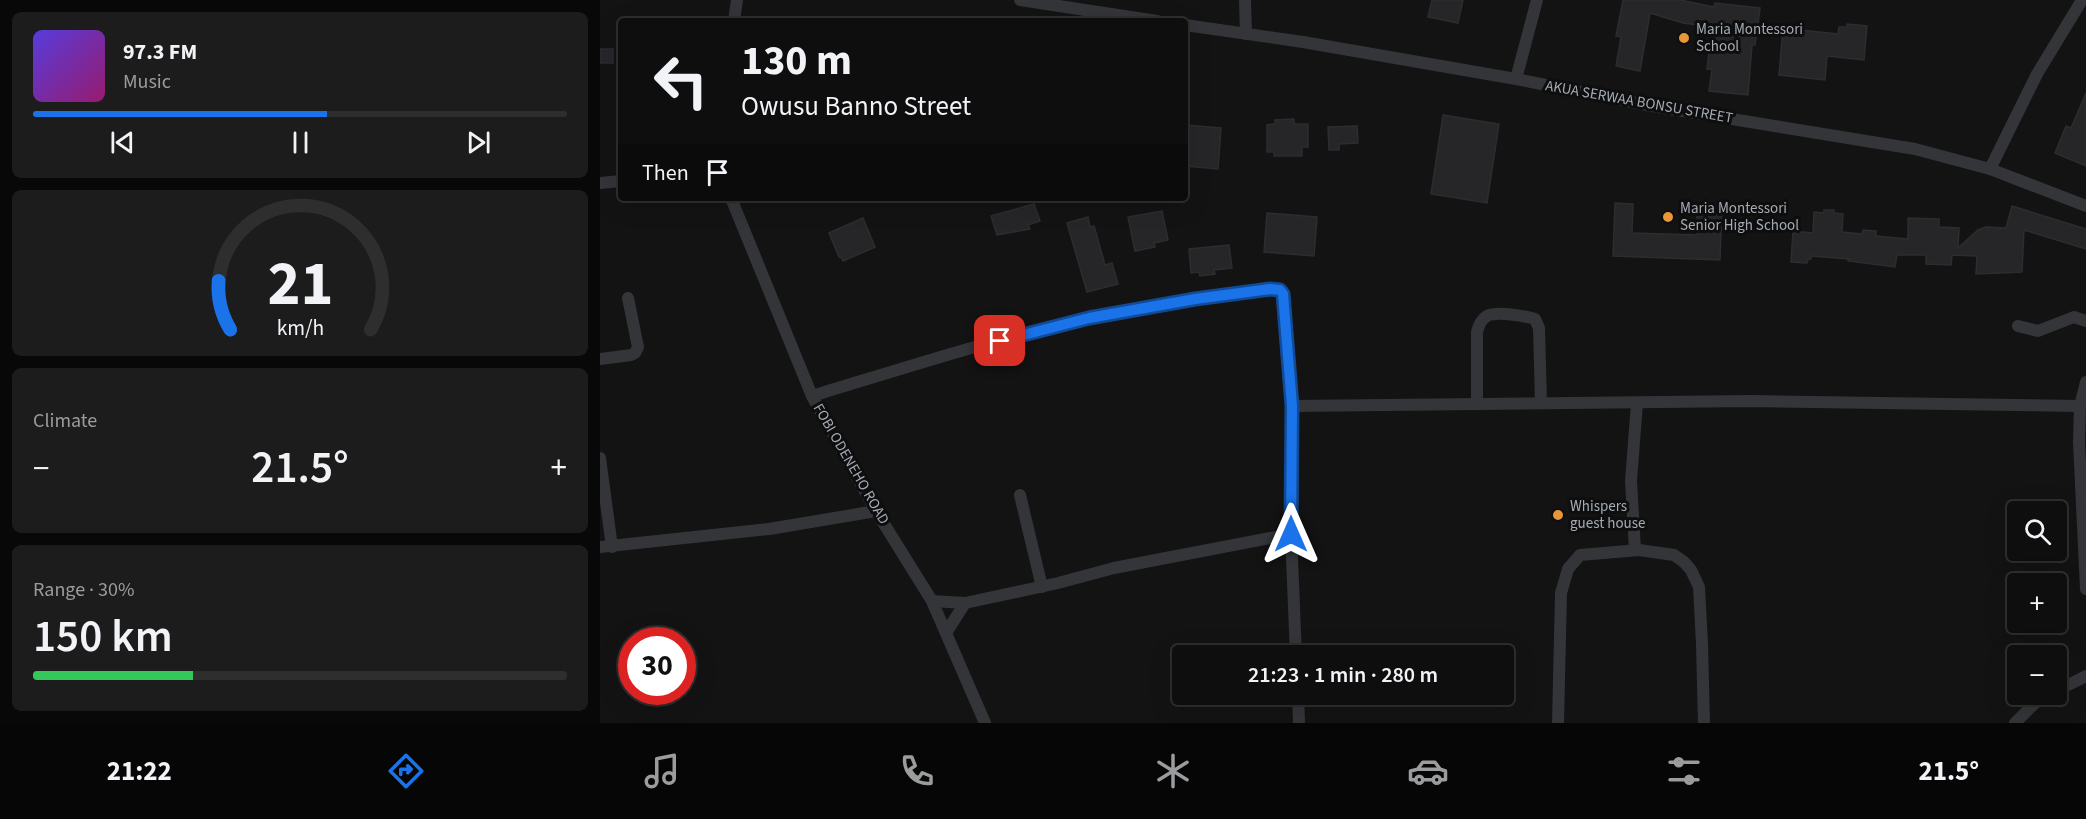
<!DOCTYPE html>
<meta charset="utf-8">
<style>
body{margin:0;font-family:"Source Sans 3",sans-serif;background:#1c1c1d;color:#f1f3f6;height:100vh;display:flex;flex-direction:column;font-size:22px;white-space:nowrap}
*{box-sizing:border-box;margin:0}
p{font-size:20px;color:#9b9c9e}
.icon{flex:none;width:33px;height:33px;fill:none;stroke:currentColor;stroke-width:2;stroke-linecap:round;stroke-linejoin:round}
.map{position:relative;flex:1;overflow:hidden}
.details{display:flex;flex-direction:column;gap:12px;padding:12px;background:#080808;width:600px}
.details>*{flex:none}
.guide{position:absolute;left:18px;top:18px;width:570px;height:183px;border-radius:6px;box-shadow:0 6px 24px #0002,0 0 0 2px #2e2e2f;background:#0e0e0f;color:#f1f3f6;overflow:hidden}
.tools{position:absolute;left:1407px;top:501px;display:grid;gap:12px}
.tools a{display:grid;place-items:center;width:60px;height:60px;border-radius:6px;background:#0e0e0f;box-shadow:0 6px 24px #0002,0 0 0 2px #2e2e2f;font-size:30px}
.speed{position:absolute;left:18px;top:627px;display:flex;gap:12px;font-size:30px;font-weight:700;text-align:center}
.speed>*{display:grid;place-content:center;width:78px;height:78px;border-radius:50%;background:#0e0e0f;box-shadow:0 6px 24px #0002,0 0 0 2px #2e2e2f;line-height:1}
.speed .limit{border:9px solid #d22;background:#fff;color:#111}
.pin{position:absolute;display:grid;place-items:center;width:51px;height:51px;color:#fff;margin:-26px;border-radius:12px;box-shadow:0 3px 9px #0006}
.me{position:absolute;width:66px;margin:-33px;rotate:0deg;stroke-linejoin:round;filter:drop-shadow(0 0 4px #0008)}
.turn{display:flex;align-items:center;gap:21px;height:126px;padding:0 24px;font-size:27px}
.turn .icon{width:78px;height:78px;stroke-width:2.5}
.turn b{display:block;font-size:42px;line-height:51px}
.then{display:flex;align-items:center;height:57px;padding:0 24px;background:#0003;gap:12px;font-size:22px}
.big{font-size:45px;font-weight:600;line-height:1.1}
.details .widget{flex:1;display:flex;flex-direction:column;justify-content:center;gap:9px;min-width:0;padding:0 21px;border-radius:9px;background:#1c1c1d}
.details .dial{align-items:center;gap:0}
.dial svg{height:156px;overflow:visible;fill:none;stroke:#2e2e2f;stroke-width:7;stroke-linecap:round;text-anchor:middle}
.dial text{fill:#f1f3f6;stroke:none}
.song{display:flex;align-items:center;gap:18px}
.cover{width:72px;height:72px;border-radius:9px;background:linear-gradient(135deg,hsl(250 70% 55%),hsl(320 70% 35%))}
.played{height:6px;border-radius:3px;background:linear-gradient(90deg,#1a73e8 55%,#2e2e2f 55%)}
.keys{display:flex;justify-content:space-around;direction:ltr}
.heat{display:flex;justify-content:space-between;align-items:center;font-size:33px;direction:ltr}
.charge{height:9px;border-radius:4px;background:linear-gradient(90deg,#34c759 30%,#2e2e2f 0)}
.trip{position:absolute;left:572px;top:645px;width:342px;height:60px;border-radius:6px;background:#0e0e0f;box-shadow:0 6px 24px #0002,0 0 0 2px #2e2e2f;font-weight:600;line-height:60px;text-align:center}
.menu{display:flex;height:96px;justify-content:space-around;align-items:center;background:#060606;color:#9b9c9e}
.menu .icon{width:42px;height:42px}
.menu .selected{color:#1a73e8}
.menu b{font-size:27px;color:#f1f3f6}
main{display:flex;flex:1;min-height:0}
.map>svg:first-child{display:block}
.building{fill:#262628;stroke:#2d2d30;stroke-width:1.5}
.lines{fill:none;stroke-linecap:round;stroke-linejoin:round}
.minor{stroke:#343539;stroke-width:12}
.route-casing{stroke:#114b97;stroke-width:15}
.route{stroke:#1a73e8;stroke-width:10}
.poi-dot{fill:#e79638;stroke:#0e0e0f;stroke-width:2}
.labels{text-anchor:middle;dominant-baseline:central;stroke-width:6;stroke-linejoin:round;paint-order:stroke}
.poi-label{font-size:15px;fill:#a5abb4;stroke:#0e0e0f;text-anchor:start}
.street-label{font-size:15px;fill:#a5abb4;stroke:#0e0e0f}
</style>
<main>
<section class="details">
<div class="widget">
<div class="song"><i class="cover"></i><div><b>97.3 FM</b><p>Music</p></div></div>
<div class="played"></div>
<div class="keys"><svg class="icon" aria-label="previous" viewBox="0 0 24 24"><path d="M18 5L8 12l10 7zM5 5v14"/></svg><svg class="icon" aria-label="pause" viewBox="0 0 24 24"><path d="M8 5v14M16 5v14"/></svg><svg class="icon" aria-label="next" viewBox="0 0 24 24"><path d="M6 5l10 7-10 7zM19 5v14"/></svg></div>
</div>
<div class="widget dial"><svg viewBox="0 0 100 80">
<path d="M14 69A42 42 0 1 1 86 69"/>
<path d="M14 69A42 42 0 0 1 8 44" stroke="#1a73e8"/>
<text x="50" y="56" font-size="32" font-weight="700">21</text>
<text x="50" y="72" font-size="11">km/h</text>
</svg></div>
<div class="widget"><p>Climate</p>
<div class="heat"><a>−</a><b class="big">21.5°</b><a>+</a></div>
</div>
<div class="widget"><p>Range · 30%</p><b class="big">150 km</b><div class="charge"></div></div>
</section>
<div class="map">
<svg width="1486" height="723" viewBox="0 0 1486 723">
<rect width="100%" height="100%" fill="#131314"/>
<g class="building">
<polygon points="832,0 863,0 858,23 828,17"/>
<polygon points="1023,0 1080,0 1114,7 1115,3 1160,8 1155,45 1152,45 1148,95 1109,91 1112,69 1107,69 1112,27 1083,23 1050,13 1040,71 1016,66 1021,37 1016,36"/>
<polygon points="1247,24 1267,26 1264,60 1227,56 1225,80 1179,75 1183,28 1238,34 1239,27 1247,27"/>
<rect x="0" y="49" width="13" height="14"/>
<polygon points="1486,93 1486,166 1455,153 1466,126 1471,128"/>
<polygon points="843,115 899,124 887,203 831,194"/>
<polygon points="694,119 694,124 708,124 708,147 702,147 702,156 674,156 674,152 667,152 667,125 675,124 675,120"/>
<polygon points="586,125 621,128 618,169 585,166"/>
<polygon points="757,126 758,143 739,144 739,150 729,150 728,127"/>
<polygon points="1015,203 1033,204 1032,233 1097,235 1097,204 1122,205 1120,260 1013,256"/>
<polygon points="434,204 440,221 428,225 430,229 397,235 391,216"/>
<polygon points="1412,206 1486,229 1486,249 1424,230 1422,272 1376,274 1377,256 1352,255 1351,265 1326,264 1326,255 1297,255 1295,267 1248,261 1249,259 1211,256 1211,259 1208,259 1207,263 1191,262 1193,231 1213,233 1214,212 1224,213 1224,210 1234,210 1234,213 1243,214 1242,232 1262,234 1263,230 1276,231 1276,236 1308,239 1308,218 1339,219 1339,227 1359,228 1358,248 1378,230 1386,227 1406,228"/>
<polygon points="562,211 568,240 554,243 555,247 535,251 528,217"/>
<polygon points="667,213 717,217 714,256 664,252"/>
<polygon points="488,217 490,227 494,226 505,265 512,263 518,284 487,292 467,223"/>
<polygon points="263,218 275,247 243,261 241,257 239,257 229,233"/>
<polygon points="629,245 632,268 614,270 615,274 600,276 599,272 591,273 589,249"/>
</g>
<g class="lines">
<g class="minor">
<polyline points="420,0 557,21"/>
<polyline points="645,0 646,34"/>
<polyline points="134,21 137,0"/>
<polyline points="585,25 703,42 916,79 1052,106 1315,149 1390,169 1486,206"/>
<polyline points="916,79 937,0"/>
<polyline points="1390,169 1437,74 1482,0"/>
<polyline points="0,183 21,181"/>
<polyline points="131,198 212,396 276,511 332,601 385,723"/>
<polyline points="1418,326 1438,331 1474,317 1486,321"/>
<polyline points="0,359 31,355 35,353 38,347 28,298"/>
<polyline points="1486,382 1480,406 1479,442 1486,589"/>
<path d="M212 396C304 368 396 338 490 318 549 305 610 297 670 289L680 290 683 294 692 406 691 534 696 656"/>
<path d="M877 404V332C879 326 880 320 887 316 897 311 925 316 935 319L939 328 941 403"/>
<polyline points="692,406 1152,401 1480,406"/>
<polyline points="0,458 12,547"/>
<polyline points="420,495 442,587"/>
<polyline points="0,547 169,529 276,511"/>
<polyline points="1035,550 1031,481 1037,403"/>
<polyline points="332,601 365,603 458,583 514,568 691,534"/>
<polyline points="346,633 365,603"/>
<polyline points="1456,691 1486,676"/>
<polyline points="698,694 699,723"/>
<polyline points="958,723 961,593 968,569 980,555 1039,550 1074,555 1084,562 1091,570 1099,587 1102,644 1104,723"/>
<polyline points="1415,723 1434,704 1450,694"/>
</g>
</g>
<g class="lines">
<defs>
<polyline id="route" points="400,341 489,318 595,299 670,289 680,290 683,294 692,406 691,534"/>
</defs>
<use href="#route" class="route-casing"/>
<use href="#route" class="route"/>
</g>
<g class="poi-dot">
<circle cx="1084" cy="38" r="6"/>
<circle cx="1068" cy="217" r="6"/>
<circle cx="958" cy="515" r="6"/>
</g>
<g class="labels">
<g class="poi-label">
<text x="1096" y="29">Maria Montessori<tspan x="1096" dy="17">School</tspan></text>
<text x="1080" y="208">Maria Montessori<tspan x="1080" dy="17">Senior High School</tspan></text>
<text x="970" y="506">Whispers<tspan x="970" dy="17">guest house</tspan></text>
</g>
<g class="street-label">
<text transform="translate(1039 102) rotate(10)">AKUA SERWAA BONSU STREET</text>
<text transform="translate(251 464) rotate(60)">FOBI ODENEHO ROAD</text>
</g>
</g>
</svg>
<div class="tools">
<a><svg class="icon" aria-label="search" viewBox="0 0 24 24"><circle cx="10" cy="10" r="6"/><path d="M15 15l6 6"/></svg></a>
<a>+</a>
<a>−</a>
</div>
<div class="speed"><div class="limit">30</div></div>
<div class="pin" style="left:400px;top:341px;background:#d93025"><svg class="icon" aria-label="arrive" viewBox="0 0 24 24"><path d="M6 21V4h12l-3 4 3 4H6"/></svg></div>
<svg class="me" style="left:691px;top:534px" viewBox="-20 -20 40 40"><path d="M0-17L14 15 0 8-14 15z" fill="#1a73e8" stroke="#fff" stroke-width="4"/></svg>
<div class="trip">21:23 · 1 min · 280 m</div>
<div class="guide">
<div class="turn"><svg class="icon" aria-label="left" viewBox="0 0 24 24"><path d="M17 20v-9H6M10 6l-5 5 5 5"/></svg><div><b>130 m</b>Owusu Banno Street</div></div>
<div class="then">Then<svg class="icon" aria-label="arrive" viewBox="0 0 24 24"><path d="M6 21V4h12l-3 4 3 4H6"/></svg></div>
</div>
</div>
</main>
<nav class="menu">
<b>21:22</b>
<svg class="icon selected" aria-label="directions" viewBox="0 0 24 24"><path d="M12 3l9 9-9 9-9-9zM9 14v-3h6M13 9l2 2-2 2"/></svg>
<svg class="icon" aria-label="music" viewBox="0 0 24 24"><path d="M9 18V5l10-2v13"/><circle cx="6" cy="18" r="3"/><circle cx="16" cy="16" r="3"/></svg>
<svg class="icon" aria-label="phone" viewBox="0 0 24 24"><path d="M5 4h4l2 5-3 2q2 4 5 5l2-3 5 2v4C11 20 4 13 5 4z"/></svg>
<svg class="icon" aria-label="climate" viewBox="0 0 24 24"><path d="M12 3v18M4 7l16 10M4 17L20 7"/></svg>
<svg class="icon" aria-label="car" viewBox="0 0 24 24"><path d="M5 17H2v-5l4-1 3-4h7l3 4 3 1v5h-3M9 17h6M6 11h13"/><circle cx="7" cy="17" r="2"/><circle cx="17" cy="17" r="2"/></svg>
<svg class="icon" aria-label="filters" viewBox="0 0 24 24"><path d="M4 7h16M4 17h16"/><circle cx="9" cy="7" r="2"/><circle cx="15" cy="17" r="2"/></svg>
<b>21.5°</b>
</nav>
